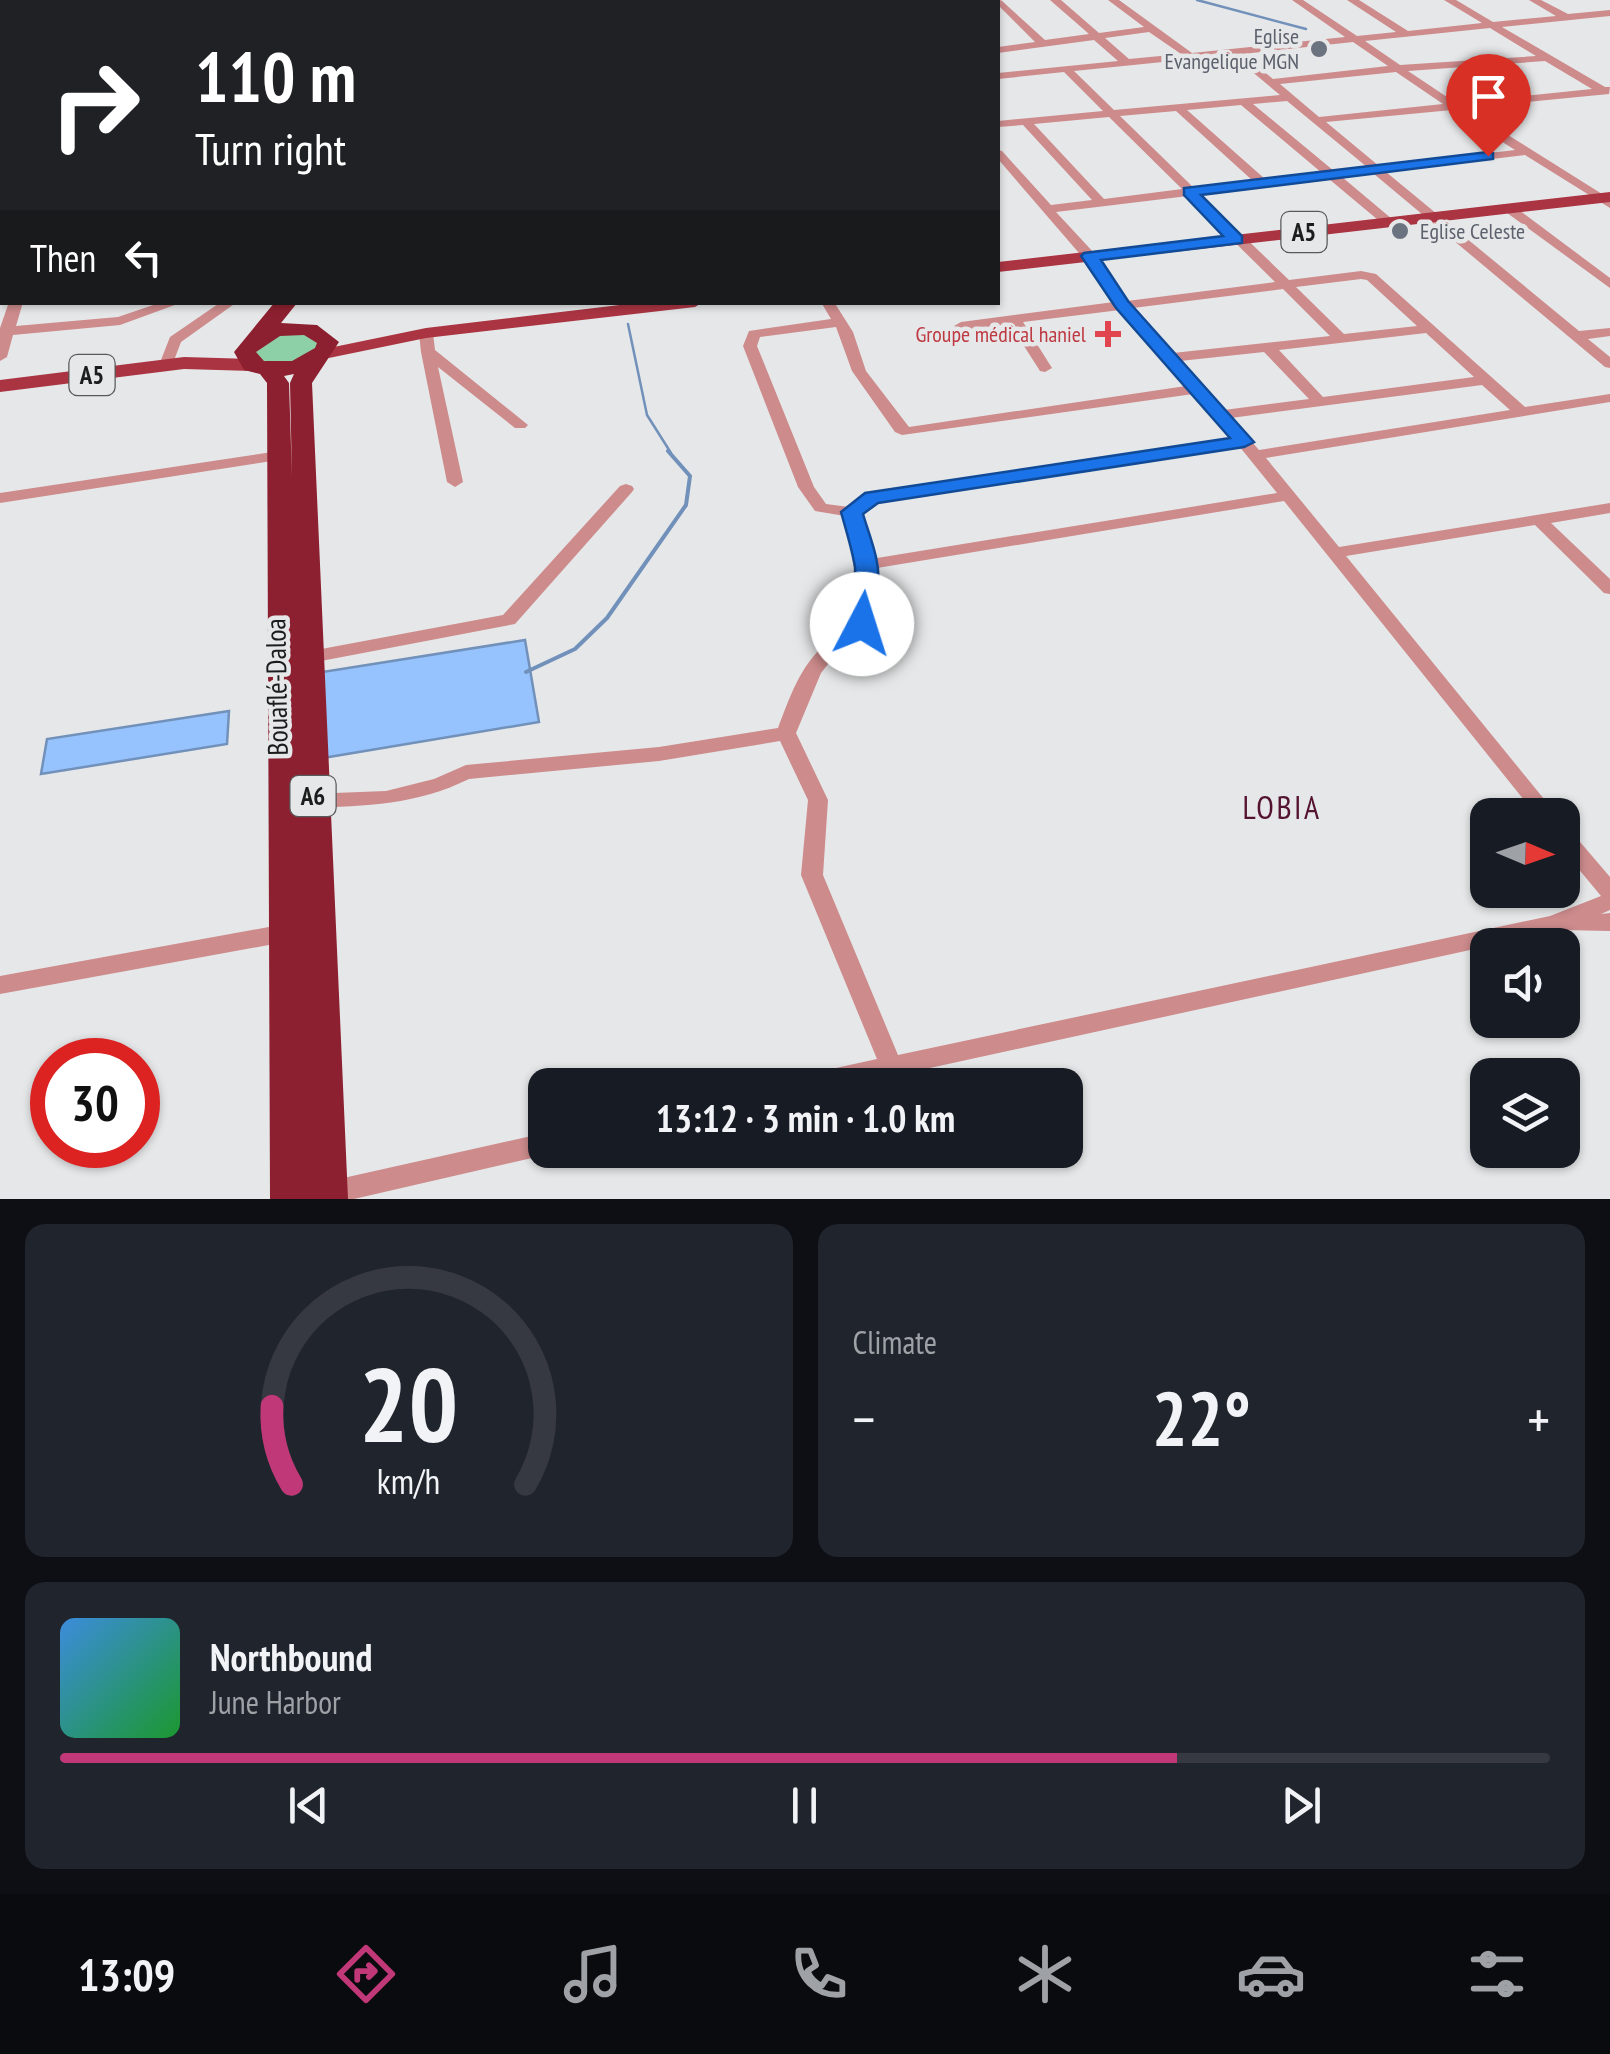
<!DOCTYPE html>
<meta charset="utf-8">
<style>
body{margin:0;font-family:"PT Sans Narrow",sans-serif;background:#20242c;color:#f1f3f6;height:100vh;display:flex;flex-direction:column;font-size:38px;white-space:nowrap}
*{box-sizing:border-box;margin:0}
p{font-size:32px;color:#9ea1a6}
.icon{flex:none;width:55px;height:55px;fill:none;stroke:currentColor;stroke-width:2;stroke-linecap:round;stroke-linejoin:round}
.map{position:relative;height:1199px;overflow:hidden}
.side{display:flex;flex-direction:column;gap:25px;padding:25px;background:#0d0f14;flex:1}
.side>*{flex:none}
.banner{position:absolute;left:0px;top:0px;width:1000px;height:305px;box-shadow:0 2px 8px #0004;background:#202124;color:#fff;overflow:hidden}
.needle{width:65px;rotate:92deg}
.buttons{position:absolute;left:1470px;top:798px;display:grid;gap:20px}
.buttons a{display:grid;place-items:center;width:110px;height:110px;border-radius:20px;background:#171b24;box-shadow:0 2px 8px #0004;font-size:50px}
.speed{position:absolute;left:30px;top:1038px;display:flex;gap:20px;font-size:50px;font-weight:700;text-align:center}
.speed>*{display:grid;place-content:center;width:130px;height:130px;border-radius:50%;background:#171b24;box-shadow:0 2px 8px #0004;line-height:1}
.speed .limit{border:15px solid #d22;background:#fff;color:#111}
.pin{position:absolute;display:grid;place-items:center;width:85px;height:85px;color:#fff;margin:-102px -42px;border-radius:50% 50% 50% 0;rotate:-45deg;box-shadow:0 0 10px #0007}
.pin .icon{rotate:45deg}
.me{position:absolute;width:110px;margin:-55px;rotate:5deg;stroke-linejoin:round;filter:drop-shadow(0 0 8px #0008)}
.turn{display:flex;align-items:center;gap:35px;height:210px;padding:0 30px;font-size:45px}
.turn .icon{width:130px;height:130px;stroke-width:2.5}
.turn b{display:block;font-size:70px;line-height:85px}
.then{display:flex;align-items:center;height:95px;padding:0 30px;background:#0003;gap:20px;font-size:38px}
.big{font-size:75px;font-weight:800;line-height:1.1}
.side .widget{flex:1;display:flex;flex-direction:column;justify-content:center;gap:15px;min-width:0;padding:0 35px;border-radius:20px;background:#20242c}
.side .dial{align-items:center;gap:0}
.dial svg{height:260px;overflow:visible;fill:none;stroke:#363941;stroke-width:7;stroke-linecap:round;text-anchor:middle}
.dial text{fill:#f1f3f6;stroke:none}
.song{display:flex;align-items:center;gap:30px}
.cover{width:120px;height:120px;border-radius:15px;background:linear-gradient(135deg,hsl(210 70% 55%),hsl(130 70% 35%))}
.played{height:10px;border-radius:5px;background:linear-gradient(90deg,#c03878 75%,#363941 75%)}
.keys{display:flex;justify-content:space-around;direction:ltr}
.heat{display:flex;justify-content:space-between;align-items:center;font-size:55px;direction:ltr}
.side .tiles{flex:1;display:grid;gap:25px;grid-template-columns:1fr 1fr}
.widget:last-child{grid-column:span 2}
.trip{position:absolute;left:528px;top:1068px;width:555px;height:100px;border-radius:20px;background:#171b24;box-shadow:0 2px 8px #0004;font-weight:800;line-height:100px;text-align:center}
.tabs{display:flex;height:160px;justify-content:space-around;align-items:center;background:#090b0e;color:#9ea1a6}
.tabs .icon{width:70px;height:70px}
.tabs .active{color:#c03878}
.tabs b{font-size:45px;color:#f1f3f6}
.map>svg:first-child{display:block}
.green{fill:#8dd0a7}
.water{fill:#96c3fd;stroke:#7191ba;stroke-width:2.5}
.lines{fill:none;stroke-linecap:round;stroke-linejoin:round}
.stream-far1{stroke:#7191ba;stroke-width:2.5}
.stream{stroke:#7191ba;stroke-width:4}
.minor{fill:#cd8b8c;fill-rule:evenodd}
.major{fill:#aa3442;fill-rule:evenodd}
.highway{fill:#8d2030;fill-rule:evenodd}
.route{fill:#1a73e8;stroke:#114b97;stroke-width:2.5}
.worship-dot{fill:#6b7280;stroke:#e6e7e8;stroke-width:4}
.health-dot{fill:#e0444e;stroke:#e6e7e8;stroke-width:4}
.labels{text-anchor:middle;dominant-baseline:central;stroke-width:9;stroke-linejoin:round;paint-order:stroke}
.far-worship-label{font-size:22px;fill:#5b616d;stroke:#e6e7e8;text-anchor:end}
.far-health-label{font-size:22px;fill:#be3a42;stroke:#e6e7e8;text-anchor:end}
.shield{fill:#e6e7e8;stroke:#585959;stroke-width:2.5}
.shield-label{font-size:25px;font-weight:bold;fill:#1b1c1c}
.street-label{font-size:28px;fill:#1b1c1c;stroke:#e6e7e8}
.quarter-label{font-size:32px;letter-spacing:2.5px;fill:#541331;stroke:#e6e7e8}
</style>
<div class="map">
<svg width="1610" height="1199" viewBox="0 0 1610 1199">
<rect width="100%" height="100%" fill="#e6e7e8"/>
<polygon class="green" points="298,332 317,338 318,351 287,365 255,359 254,347 273,336"/>
<g class="water">
<polygon points="525,640 539,722 317,759 316,673"/>
<polygon points="229,711 227,744 41,774 47,739"/>
</g>
<g class="lines">
<g class="stream-far1">
<polyline points="1197,0 1306,29"/>
<polyline points="628,324 647,415 671,453"/>
</g>
<polyline class="stream" points="526,672 575,649 607,618 686,505 690,476 668,451"/>
<g class="minor">
<polygon points="504,0 514,0 515,2 506,2"/>
<polygon points="606,0 638,0 634,2 605,2"/>
<polygon points="808,0 820,0 822,2 811,2"/>
<polygon points="865,0 875,0 877,2 867,2"/>
<polygon points="912,0 923,0 925,2 914,2"/>
<polygon points="942,0 950,0 952,2 941,2"/>
<path d="M1050 0H1061L1099 33 1144 27 1108 0H1119L1192 53 1345 37 1292 0H1303L1357 36 1396 32 1347 0H1359L1408 31 1482 23 1444 0H1456L1493 22 1556 16 1529 0H1541L1568 14 1610 10V16L1502 27 1605 87H1610L1609 94 1465 108 1610 199V208L1525 155 1386 172 1579 331 1610 328V336L1588 339 1610 357V368L1605 367 1374 174 1342 177 1392 219V225H1384L1329 179 1200 194 1289 280 1361 271 1376 274 1525 407 1610 394V402L1266 458 1339 547 1610 503V513L1551 523 1610 579V594L1604 593 1535 525 1346 556 1557 815H1536L1284 501 871 569 869 627 861 639 836 654 821 673 796 733 828 800 823 875 898 1055 1550 916 1601 896 1562 849V826L1569 829 1610 877V910L1601 914 1610 913V931L1562 930 852 1085H792L795 1078 804 1075 877 1059 801 875 808 800 780 741 659 761 469 779C416 805 367 806 309 808L302 806 299 801 302 796 309 794 386 791 434 779 466 765 659 747 778 728C789 699 801 664 825 645 834 638 843 635 851 627L854 568 845 516 815 511 798 487 743 346 749 331 831 319 821 302H834L853 332 866 371 909 427 1186 386 1120 310 1023 322 1052 368 1045 372 1040 371 1010 324 961 330 954 326 961 322 1114 302 1085 260 998 159V150L1002 151 1051 205 1092 200 1023 125 998 127V121L1103 111 1064 72 998 79V73L1118 61 1094 40 998 53V47L1035 42 998 5 997 2 1001 0 1045 40 1089 34ZM1490 28 1536 56 1400 65 1365 41ZM1149 32 1181 54 1129 59 1105 38ZM1353 42 1388 66 1273 79 1243 54ZM1232 55 1280 95 1114 110 1074 71ZM1545 61 1592 89 1456 103 1408 71ZM1396 72 1443 104 1319 117 1280 84ZM1287 101 1367 167 1334 171 1253 104ZM1241 105 1322 173 1265 179 1187 110ZM1452 110 1515 150 1379 166 1326 122ZM1176 111 1253 181 1194 188 1120 116ZM1109 117 1182 189 1104 199 1034 124ZM1188 196 1275 282 1127 301 1095 254 1056 212ZM1361 279 1367 280 1417 326 1344 334 1296 287ZM1283 289 1330 336 1173 353 1133 308ZM836 327 852 371 895 432 902 435 1193 394 1232 438 872 492 849 507 826 504 814 487 757 346 760 337ZM1426 333 1474 377 1323 397 1279 350ZM1264 352 1309 399 1224 410 1180 361ZM1482 385 1510 410 1259 450 1231 418ZM1239 446 1277 493 871 559 860 513 877 501Z"/>
<polygon points="2,32 2,38 0,39 0,33"/>
<rect x="0" y="52" width="2" height="6"/>
<rect x="0" y="102" width="2" height="6"/>
<polygon points="0,165 2,166 2,172 0,173"/>
<polygon points="1503,204 1511,204 1610,278 1610,288 1503,210"/>
<polygon points="0,230 2,231 2,239 0,238"/>
<rect x="0" y="248" width="2" height="8"/>
<rect x="0" y="290" width="2" height="8"/>
<polygon points="9,302 23,302 16,326 118,317 162,302 183,302 120,325 13,335 7,357 0,361 0,328"/>
<polygon points="221,302 237,302 181,342 173,363 163,363 161,360 170,337"/>
<polygon points="426,329 433,333 435,350 528,425 525,428 515,428 438,367 463,482 455,487 447,482 421,352 419,333"/>
<polygon points="279,451 287,456 285,459 0,503 0,493"/>
<polygon points="626,484 632,486 634,489 632,492 515,624 300,665 291,659 300,653 503,615 620,486"/>
<polygon points="285,924 293,927 296,933 293,939 285,942 0,994 0,976"/>
<polygon points="545,1133 545,1150 555,1150 545,1155 354,1199 290,1199 294,1191 303,1187"/>
</g>
<g class="major">
<polygon points="1610,192 1610,202 998,272 998,262"/>
<polygon points="645,302 703,302 695,307 426,338 324,359 315,354 324,349 426,328"/>
<polygon points="184,357 252,359 261,365 252,371 184,369 0,392 0,380"/>
</g>
<g class="highway">
<rect x="276" y="0" width="14" height="2"/>
<path d="M275 302 297 303 281 323 317 325 339 342 312 383 348 1199H270L267 383 260 374 244 370 234 352ZM304 335 317 343 315 348 292 361H264L256 352 280 336ZM294 374 290 383 292 478 289 383 284 376Z"/>
</g>
</g>
<path class="route" d="M1488 152 1493 153V159L1201 195 1242 236V243L1101 260 1128 301 1254 442 1244 447 878 503 863 514C869 535 881 562 878 585 876 600 871 608 874 624L862 631 854 629C843 608 857 589 855 567 852 549 846 530 841 512L865 493 1230 438 1116 308 1081 256 1084 253 1223 236 1184 195V188Z"/>
<g class="worship-dot">
<circle cx="1319" cy="49" r="10"/>
<circle cx="1400" cy="231" r="10"/>
</g>
<path class="health-dot" d="M1103 319h10v10h10v10h-10v10h-10v-10h-10v-10h10z"/>
<g class="labels">
<g class="far-worship-label">
<text x="1299" y="36">Eglise<tspan x="1299" dy="25">Evangelique MGN</tspan></text>
<text x="1420" y="231" text-anchor="start">Eglise Celeste</text>
</g>
<g class="far-health-label">
<text x="1086" y="334">Groupe médical haniel</text>
</g>
<g class="shield">
<rect x="1281.5" y="212" width="45" height="40" rx="8"/>
<rect x="69.5" y="355" width="45" height="40" rx="8"/>
<rect x="290.5" y="776" width="45" height="40" rx="8"/>
</g>
<g class="shield-label">
<text x="1304" y="232">A5</text>
<text x="92" y="375">A5</text>
<text x="313" y="796">A6</text>
</g>
<g class="street-label">
<text transform="translate(276 687) rotate(-91)">Bouaflé-Daloa</text>
</g>
<g class="quarter-label">
<text x="1282" y="807">LOBIA</text>
</g>
</g>
</svg>
<div class="buttons">
<a><svg class="needle" viewBox="-14 -14 28 28"><path d="M0-13l5 13h-10z" fill="#e53935"/><path d="M0 13l5-13h-10z" fill="#9ea1a6"/></svg></a>
<a><svg class="icon" aria-label="sound" viewBox="0 0 24 24"><path d="M4 9h4l5-4v14l-5-4H4zM17 9q2 3 0 6"/></svg></a>
<a><svg class="icon" aria-label="layers" viewBox="0 0 24 24"><path d="M12 4l9 5-9 5-9-5zM3 14l9 5 9-5"/></svg></a>
</div>
<div class="speed"><div class="limit">30</div></div>
<div class="pin" style="left:1488px;top:156px;background:#d93025"><svg class="icon" aria-label="arrive" viewBox="0 0 24 24"><path d="M6 21V4h12l-3 4 3 4H6"/></svg></div>
<svg class="me" style="left:862px;top:624px" viewBox="-20 -20 40 40"><circle r="19" fill="#fff"/><path d="M0-13L10 11 0 6-10 11z" fill="#1a73e8"/></svg>
<div class="trip">13:12 · 3 min · 1.0 km</div>
<div class="banner">
<div class="turn"><svg class="icon" aria-label="right" viewBox="0 0 24 24"><path d="M7 20v-9h11M14 6l5 5-5 5"/></svg><div><b>110 m</b>Turn right</div></div>
<div class="then">Then<svg class="icon" aria-label="left" viewBox="0 0 24 24"><path d="M17 20v-9H6M10 6l-5 5 5 5"/></svg></div>
</div>
</div>
<section class="side">
<div class="tiles">
<div class="widget dial"><svg viewBox="0 0 100 80">
<path d="M14 69A42 42 0 1 1 86 69"/>
<path d="M14 69A42 42 0 0 1 8 45" stroke="#c03878"/>
<text x="50" y="56" font-size="32" font-weight="700">20</text>
<text x="50" y="72" font-size="11">km/h</text>
</svg></div>
<div class="widget"><p>Climate</p>
<div class="heat"><a>−</a><b class="big">22°</b><a>+</a></div>
</div>
<div class="widget">
<div class="song"><i class="cover"></i><div><b>Northbound</b><p>June Harbor</p></div></div>
<div class="played"></div>
<div class="keys"><svg class="icon" aria-label="previous" viewBox="0 0 24 24"><path d="M18 5L8 12l10 7zM5 5v14"/></svg><svg class="icon" aria-label="pause" viewBox="0 0 24 24"><path d="M8 5v14M16 5v14"/></svg><svg class="icon" aria-label="next" viewBox="0 0 24 24"><path d="M6 5l10 7-10 7zM19 5v14"/></svg></div>
</div>
</div>
</section>
<nav class="tabs">
<b>13:09</b>
<svg class="icon active" aria-label="directions" viewBox="0 0 24 24"><path d="M12 3l9 9-9 9-9-9zM9 14v-3h6M13 9l2 2-2 2"/></svg>
<svg class="icon" aria-label="music" viewBox="0 0 24 24"><path d="M9 18V5l10-2v13"/><circle cx="6" cy="18" r="3"/><circle cx="16" cy="16" r="3"/></svg>
<svg class="icon" aria-label="phone" viewBox="0 0 24 24"><path d="M5 4h4l2 5-3 2q2 4 5 5l2-3 5 2v4C11 20 4 13 5 4z"/></svg>
<svg class="icon" aria-label="climate" viewBox="0 0 24 24"><path d="M12 3v18M4 7l16 10M4 17L20 7"/></svg>
<svg class="icon" aria-label="car" viewBox="0 0 24 24"><path d="M5 17H2v-5l4-1 3-4h7l3 4 3 1v5h-3M9 17h6M6 11h13"/><circle cx="7" cy="17" r="2"/><circle cx="17" cy="17" r="2"/></svg>
<svg class="icon" aria-label="filters" viewBox="0 0 24 24"><path d="M4 7h16M4 17h16"/><circle cx="9" cy="7" r="2"/><circle cx="15" cy="17" r="2"/></svg>
</nav>
